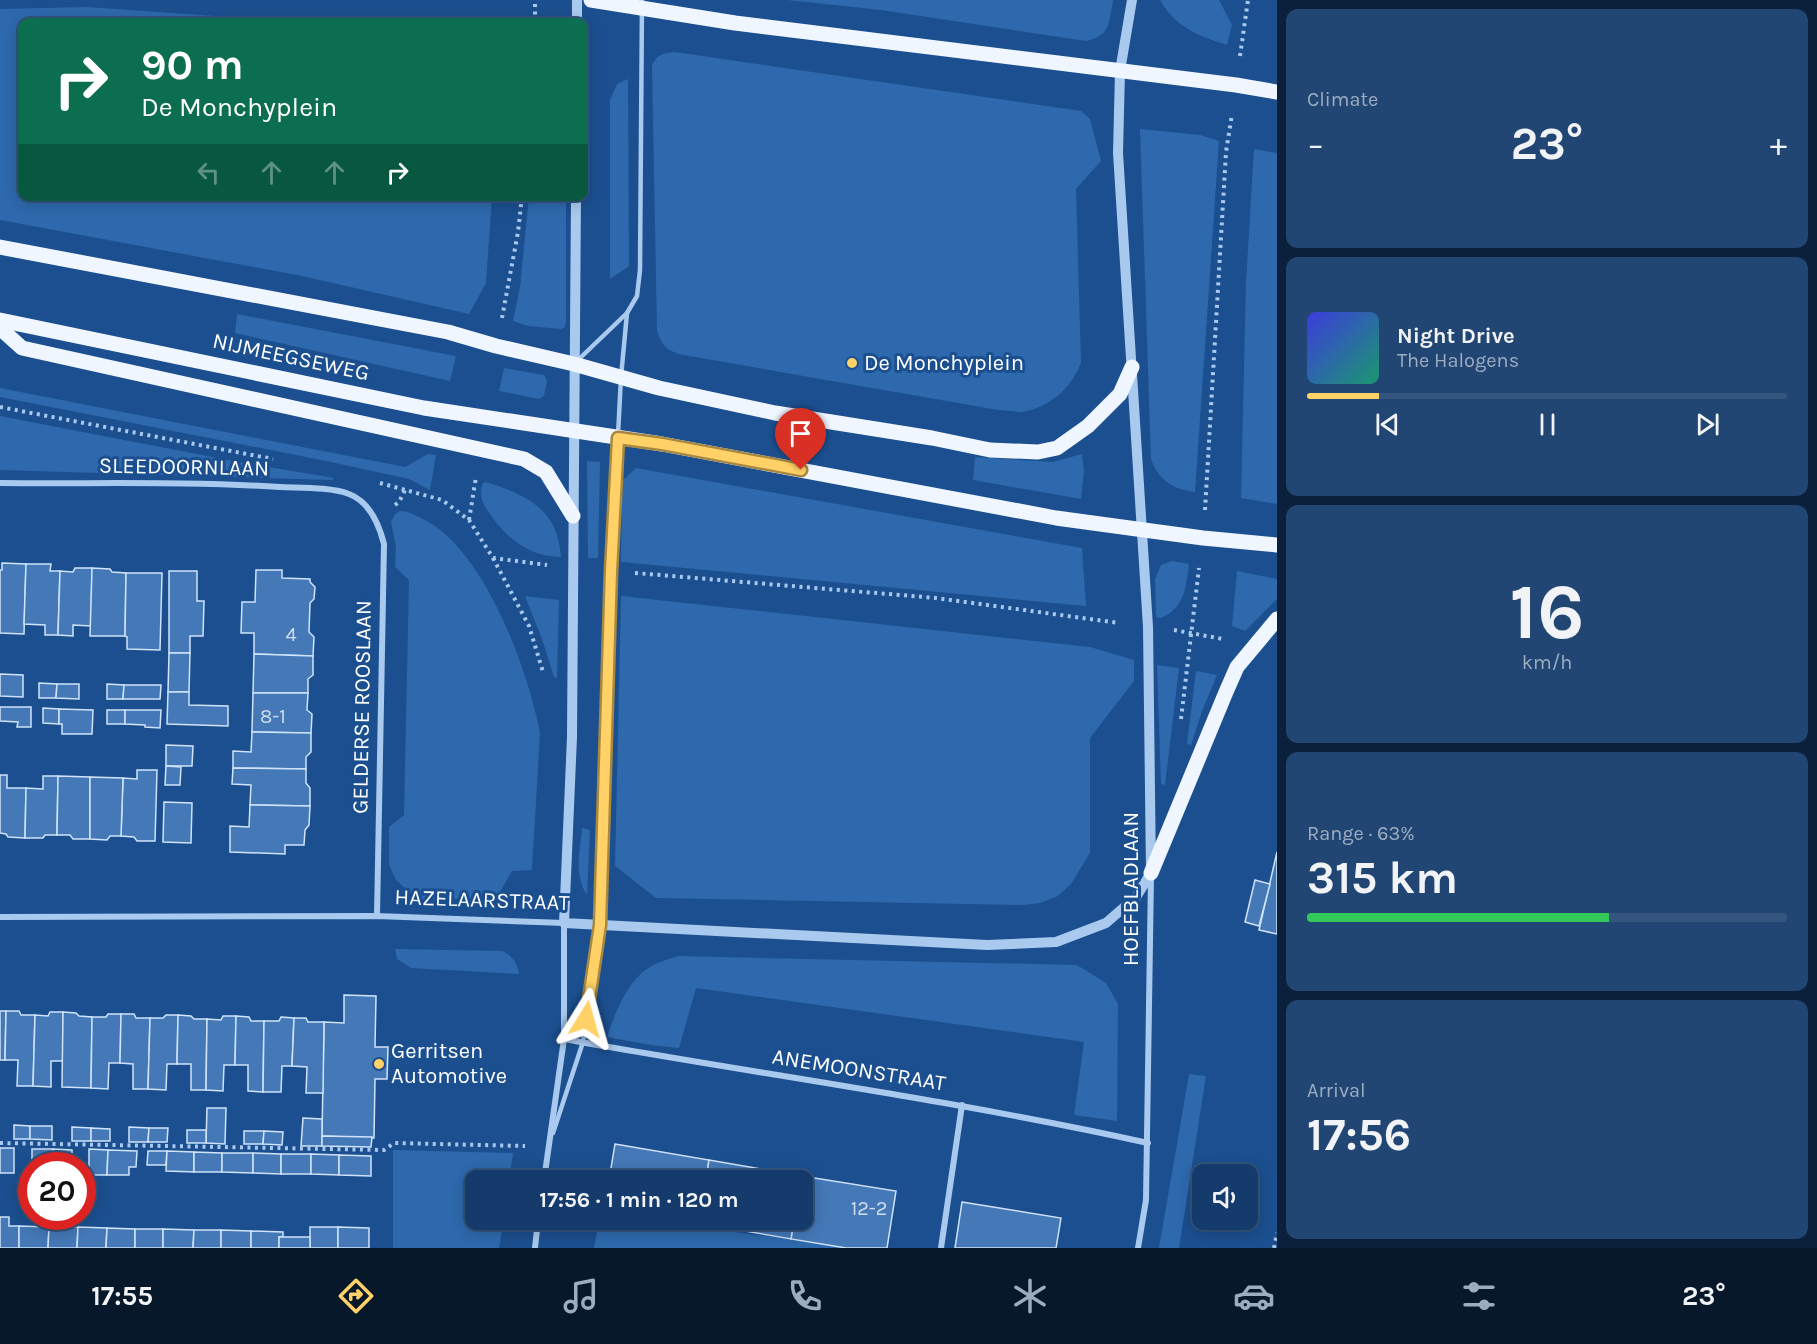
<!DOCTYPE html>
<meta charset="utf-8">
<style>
body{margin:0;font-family:Karla,sans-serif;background:#214673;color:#f1f3f6;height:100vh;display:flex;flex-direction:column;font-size:22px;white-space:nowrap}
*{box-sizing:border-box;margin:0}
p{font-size:20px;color:#9dadc1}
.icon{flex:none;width:33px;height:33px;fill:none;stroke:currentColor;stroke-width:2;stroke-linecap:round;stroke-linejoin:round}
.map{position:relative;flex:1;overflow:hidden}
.side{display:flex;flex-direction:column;gap:9px;padding:9px;background:#0b203b;width:540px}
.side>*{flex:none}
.hud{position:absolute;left:18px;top:18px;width:570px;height:183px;border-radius:12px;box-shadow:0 3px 15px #0003,0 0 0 2px #33557e;background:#0b6e4f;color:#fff;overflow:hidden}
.controls{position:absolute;left:1192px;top:1164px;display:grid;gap:12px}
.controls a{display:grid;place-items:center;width:66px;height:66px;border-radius:12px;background:#143b6b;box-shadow:0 3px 15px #0003,0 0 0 2px #33557e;font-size:30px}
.speed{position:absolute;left:18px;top:1152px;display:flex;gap:12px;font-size:30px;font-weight:700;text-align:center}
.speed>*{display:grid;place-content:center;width:78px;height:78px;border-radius:50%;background:#143b6b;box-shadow:0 3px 15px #0003,0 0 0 2px #33557e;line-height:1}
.speed .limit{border:9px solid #d22;background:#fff;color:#111}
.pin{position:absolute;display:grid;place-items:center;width:51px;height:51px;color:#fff;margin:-62px -26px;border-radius:50% 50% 50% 0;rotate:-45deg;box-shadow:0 0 6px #0007}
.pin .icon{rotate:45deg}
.me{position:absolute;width:66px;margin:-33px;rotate:8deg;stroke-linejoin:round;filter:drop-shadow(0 0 4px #0008)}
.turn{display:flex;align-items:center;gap:21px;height:126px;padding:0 24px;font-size:27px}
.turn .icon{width:78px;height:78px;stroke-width:2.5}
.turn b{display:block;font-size:42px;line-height:51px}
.lanes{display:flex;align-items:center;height:57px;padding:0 24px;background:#0003;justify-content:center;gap:30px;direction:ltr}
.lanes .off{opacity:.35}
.big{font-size:45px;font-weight:700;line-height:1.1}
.side .card{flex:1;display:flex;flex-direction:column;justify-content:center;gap:9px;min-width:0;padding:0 21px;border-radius:12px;background:#214673}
.side .dial{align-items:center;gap:0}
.dial b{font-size:78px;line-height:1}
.song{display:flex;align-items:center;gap:18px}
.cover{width:72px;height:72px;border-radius:9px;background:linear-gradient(135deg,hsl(240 70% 55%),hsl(160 70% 35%))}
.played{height:6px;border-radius:3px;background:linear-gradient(90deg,#ffd166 15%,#33557e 15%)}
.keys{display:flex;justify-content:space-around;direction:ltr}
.heat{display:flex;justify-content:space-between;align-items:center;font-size:33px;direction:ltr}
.charge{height:9px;border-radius:4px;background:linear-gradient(90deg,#34c759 63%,#33557e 0)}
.trip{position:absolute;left:465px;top:1170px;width:348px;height:60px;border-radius:12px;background:#143b6b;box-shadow:0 3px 15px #0003,0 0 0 2px #33557e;font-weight:700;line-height:60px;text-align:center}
.menu{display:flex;height:96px;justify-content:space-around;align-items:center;background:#08182b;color:#9dadc1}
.menu .icon{width:42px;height:42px}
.menu .current{color:#ffd166}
.menu b{font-size:27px;color:#f1f3f6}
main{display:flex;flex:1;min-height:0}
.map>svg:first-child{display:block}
.green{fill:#2e69ad}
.building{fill:#4478b7;stroke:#cfe3fa;stroke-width:1.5}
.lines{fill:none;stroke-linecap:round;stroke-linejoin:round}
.path{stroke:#a9c9ee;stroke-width:4;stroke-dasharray:3 4.5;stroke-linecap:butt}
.service{stroke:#a9c9ee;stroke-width:4.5}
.minor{stroke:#a9c9ee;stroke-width:6}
.tertiary{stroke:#a9c9ee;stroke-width:10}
.primary{stroke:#f0f6ff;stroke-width:15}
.route-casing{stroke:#a68842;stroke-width:15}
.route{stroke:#ffd166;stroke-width:10}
.poi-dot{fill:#ffd166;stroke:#1b4f8f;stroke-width:2}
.labels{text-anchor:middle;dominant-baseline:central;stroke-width:6;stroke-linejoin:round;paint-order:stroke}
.number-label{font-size:20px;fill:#d0dded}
.street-label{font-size:22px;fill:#fff;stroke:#1b4f8f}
.poi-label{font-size:22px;fill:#fff;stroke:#1b4f8f;text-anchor:start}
</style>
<main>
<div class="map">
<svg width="1277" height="1248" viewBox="0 0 1277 1248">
<rect width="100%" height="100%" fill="#1b4f8f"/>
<g class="green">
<path d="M787 0H1113C1109 22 1111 36 1086 41L881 10Z"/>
<path d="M1160 0H1219L1232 25 1227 45C1198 36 1175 27 1160 0Z"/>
<polygon points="86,7 260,19 422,19 496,21 22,22 22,196 492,197 486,283 469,314 302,276 0,220 0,9"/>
<path d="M675 52 1081 111 1090 119 1101 161 1076 189 1081 362C1073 387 1049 408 1022 412 1014 412 1006 410 998 410L678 354C666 349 661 344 657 331L652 65C658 54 663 53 675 52Z"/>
<polygon points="628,79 629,266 610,279 610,100 617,84"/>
<path d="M1140 129 1200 135 1219 141 1195 492C1174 490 1158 480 1151 459Z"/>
<polygon points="1254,149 1277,153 1277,504 1241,498 1246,282"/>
<polygon points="529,197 566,197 566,321 565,327 561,329 528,326 513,321 520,287"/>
<polygon points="237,314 456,356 450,381 235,333"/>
<polygon points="504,368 544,375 547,381 544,396 539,399 499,391"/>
<polygon points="0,388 405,467 428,454 436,455 430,490 409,479 326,461 0,397"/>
<polygon points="0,416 233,461 334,478 332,480 0,470"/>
<polygon points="1082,454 1084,471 1081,499 973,480 975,457 1053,462"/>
<polygon points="587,461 600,462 598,558 588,558"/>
<polygon points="636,468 1082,548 1086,606 621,562 622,481"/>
<path d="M486 482C527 495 558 509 561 557 530 557 506 538 490 514 483 505 478 495 483 483Z"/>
<path d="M400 511C409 511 417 516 425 520 485 551 528 670 540 733L532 870 512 871 496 899H422L409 892 396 880 389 865V827L404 815 409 580 395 567 396 547 391 522 395 514Z"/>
<path d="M1172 561 1189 564C1186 586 1185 608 1161 618L1156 617 1155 579 1161 565Z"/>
<polygon points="1237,571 1277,579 1277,599 1245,631 1232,626"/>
<polygon points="525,596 559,600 557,678 554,677 542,639"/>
<polygon points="621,596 1090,647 1134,660 1134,681 1090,738 1090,853 1071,884 1058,896 1040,903 1024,905 656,898 615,866"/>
<polygon points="1157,665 1179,668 1165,785 1161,784"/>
<polygon points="1196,671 1217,675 1202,711 1191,745 1187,744"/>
<path d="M582 828 590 830 587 895C574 876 580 850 582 828Z"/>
<path d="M395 949 502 951C512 955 518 964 519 974L411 968 397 959Z"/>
<path d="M679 956 1077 965 1106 983 1118 1004 1117 1121 1074 1115 1084 1042 696 988 679 1048 650 1045 607 1037C615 1013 625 987 644 971 654 963 668 959 679 956Z"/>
<polygon points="1189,1074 1206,1076 1179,1248 1159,1248"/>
<polygon points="393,1150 513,1153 509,1180 476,1180 476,1220 504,1220 499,1248 393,1248"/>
<polygon points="599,1220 643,1220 856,1248 594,1248"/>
</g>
<g class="building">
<polygon points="2,563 26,564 24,634 0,633 0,570 2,570"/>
<polygon points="26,564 51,564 50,571 60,571 58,635 45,635 45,625 24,624"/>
<polygon points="75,568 92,568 91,626 73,625 73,636 58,635 60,571 73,572"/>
<polygon points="92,568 110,569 112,572 126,573 125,636 90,636"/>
<polygon points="256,570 282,570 282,578 310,579 310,582 315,587 314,599 310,603 309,632 314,637 313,656 254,654 254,633 241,633 242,602 255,602"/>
<polygon points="169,571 197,571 197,601 204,601 203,636 190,636 190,653 169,653"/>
<polygon points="126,573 162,573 160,650 127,649 127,637 125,636"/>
<polygon points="169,653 190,653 189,692 168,692"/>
<polygon points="254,654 313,656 313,675 308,679 308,693 253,693"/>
<polygon points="0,674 23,675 23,697 0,696"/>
<polygon points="39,683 57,684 56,698 39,698"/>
<polygon points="57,684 79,684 79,699 56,698"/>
<polygon points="107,684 124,685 123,699 107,699"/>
<polygon points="124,685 161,685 160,699 123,699"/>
<polygon points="168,692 189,692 189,705 228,706 228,726 167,724"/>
<polygon points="253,693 308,693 307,710 312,714 311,733 252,732"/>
<polygon points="0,707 31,707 31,727 17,727 18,722 0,721"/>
<polygon points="43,708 59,709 59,724 43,723"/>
<polygon points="59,709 93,710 92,734 62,734 62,724 59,724"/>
<rect x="107" y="710" width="18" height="14"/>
<polygon points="125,710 161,710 160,728 145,727 145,725 125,724"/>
<polygon points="252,732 311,733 311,752 306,757 306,769 233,768 233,751 251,752"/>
<polygon points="166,745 193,746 192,766 166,766"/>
<polygon points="166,766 181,767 180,785 165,785"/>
<polygon points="233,768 306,769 306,783 310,788 310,806 250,805 251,785 232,784"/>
<polygon points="137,770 157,770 155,841 137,841 134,837 121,836 123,778 137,779"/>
<polygon points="0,775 7,775 7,788 26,788 25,838 8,837 6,834 0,833"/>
<polygon points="43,776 58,776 57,835 45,835 43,838 25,838 26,788 43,789"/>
<polygon points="58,776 90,777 90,839 73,839 70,835 57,835"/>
<polygon points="90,777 123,778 121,836 110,836 107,840 90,839"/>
<polygon points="164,802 192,803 191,843 163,842"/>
<polygon points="250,805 310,806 309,825 305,830 304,845 285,845 285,854 230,852 230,826 249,827"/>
<polygon points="1277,852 1277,934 1259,930"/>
<polygon points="1255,880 1270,884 1259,926 1245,922"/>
<polygon points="344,995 376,996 375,1047 388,1047 387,1079 375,1079 374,1138 322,1136 324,1022 344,1023"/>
<polygon points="0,1011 6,1011 5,1060 0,1060"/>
<polygon points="6,1011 19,1011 21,1015 35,1015 33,1086 17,1086 18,1060 5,1060"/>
<polygon points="50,1012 63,1012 63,1061 51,1061 51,1087 33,1086 35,1015 48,1016"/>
<polygon points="63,1012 76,1013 79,1016 92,1017 91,1088 62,1087"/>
<polygon points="108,1014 121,1014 120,1063 109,1063 108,1089 91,1088 92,1017 106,1017"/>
<polygon points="121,1014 134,1014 136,1018 150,1018 148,1089 133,1089 133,1064 120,1063"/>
<polygon points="166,1015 178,1015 177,1064 167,1064 166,1090 148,1089 150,1018 163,1018"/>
<polygon points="178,1015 191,1016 194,1019 207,1019 206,1090 191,1090 191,1064 177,1064"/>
<polygon points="223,1016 236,1016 235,1065 224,1065 223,1091 206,1090 207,1019 221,1020"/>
<polygon points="236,1016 249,1017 251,1021 264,1021 263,1092 248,1091 248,1065 235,1065"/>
<polygon points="281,1017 294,1018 292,1066 282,1066 281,1092 263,1092 264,1021 279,1021"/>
<polygon points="294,1018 306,1018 308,1022 324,1022 323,1093 306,1093 307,1067 292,1066"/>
<polygon points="207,1108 226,1108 225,1144 206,1143"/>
<polygon points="303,1118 322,1119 322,1146 301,1146"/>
<polygon points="14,1125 30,1126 30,1139 14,1139"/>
<polygon points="30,1126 52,1126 52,1140 30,1139"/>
<polygon points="72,1127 91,1128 91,1141 72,1141"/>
<polygon points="129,1127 149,1128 148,1142 129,1142"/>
<polygon points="91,1128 110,1129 110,1141 91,1141"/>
<polygon points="149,1128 168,1128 167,1142 148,1142"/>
<rect x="187" y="1130" width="19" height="13"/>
<polygon points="244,1131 264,1131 263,1144 244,1144"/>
<polygon points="264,1131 283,1132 282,1145 263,1144"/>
<polygon points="322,1136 372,1137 371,1147 322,1146"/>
<polygon points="615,1144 709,1160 706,1180 609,1180"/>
<rect x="0" y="1148" width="14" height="25"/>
<polygon points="32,1149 53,1149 53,1164 32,1163"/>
<polygon points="53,1149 72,1150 72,1164 53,1164"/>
<polygon points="89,1149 108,1150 107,1175 89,1175"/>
<polygon points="108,1150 137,1151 136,1167 129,1167 129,1175 107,1175"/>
<polygon points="148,1151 167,1151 166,1165 147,1165"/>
<polygon points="167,1151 194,1152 194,1172 166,1171"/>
<polygon points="194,1152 222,1153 222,1172 194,1172"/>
<polygon points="222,1153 253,1153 253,1173 222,1172"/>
<polygon points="253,1153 281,1154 281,1174 253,1173"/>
<rect x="281" y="1154" width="30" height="20"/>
<polygon points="311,1154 339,1155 339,1175 311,1174"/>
<polygon points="339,1155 371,1156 371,1176 339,1175"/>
<polygon points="709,1160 802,1176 801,1180 706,1180"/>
<polygon points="802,1176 896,1191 887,1248 846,1248 791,1239 794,1220 802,1220"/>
<polygon points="962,1202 1061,1218 1056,1248 955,1248"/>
<polygon points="0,1217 9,1217 9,1226 19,1226 19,1248 0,1248"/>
<polygon points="699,1220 794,1220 791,1239 699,1223"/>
<polygon points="19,1226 49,1227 48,1248 19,1248"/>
<polygon points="49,1227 78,1227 77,1248 48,1248"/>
<polygon points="78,1227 107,1228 106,1248 77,1248"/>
<rect x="310" y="1227" width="28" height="21"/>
<polygon points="338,1227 369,1228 369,1248 338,1248"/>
<polygon points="107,1228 135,1229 135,1248 106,1248"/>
<rect x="135" y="1229" width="28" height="19"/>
<polygon points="163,1229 194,1230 193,1248 163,1248"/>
<polygon points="194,1230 221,1230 221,1248 193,1248"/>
<polygon points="221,1230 251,1231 251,1248 221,1248"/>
<polygon points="251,1231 283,1232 283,1237 279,1237 279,1248 251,1248"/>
<rect x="279" y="1237" width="31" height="11"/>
</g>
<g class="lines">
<g class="path">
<polyline points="535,22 535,0"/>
<polyline points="1240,56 1248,0"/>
<polyline points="502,318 518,232 522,196"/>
<polyline points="0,407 273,459"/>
<polyline points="380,483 442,500 469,520 493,558 547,565"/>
<polyline points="395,505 399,502 405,490"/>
<polyline points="1205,510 1226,152 1232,114"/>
<polyline points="469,520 476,477"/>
<polyline points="493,558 529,626 543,672"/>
<polyline points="635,573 936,598 1119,623"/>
<polyline points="1174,630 1223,639"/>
<polyline points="1181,719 1199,568"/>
<polyline points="0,1143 384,1150 394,1143 525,1146"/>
<polyline points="1274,1248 1277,1233"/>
</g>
<g class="service">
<polyline points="578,360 627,313 637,296 640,270 642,0"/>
<polyline points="553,1133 583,1042 600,925 611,571 621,377 627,313"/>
</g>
<g class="minor">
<path d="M0 483C93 484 187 481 280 487 300 488 330 487 349 494 370 502 379 524 384 544L377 916"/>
<polyline points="0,917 377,916 564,923 564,1039 544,1180"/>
<path d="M564 1039C758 1074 954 1100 1148 1143"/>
<polyline points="535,1248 538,1220"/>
<polyline points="941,1248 962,1105"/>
<polyline points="1138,1248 1146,1200 1151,877"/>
</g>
<g class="tertiary">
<polyline points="577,22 577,0"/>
<polyline points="576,196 572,737 564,923 987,945 1056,942 1106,923 1136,897 1151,873 1148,627 1118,153 1120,71 1132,0"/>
</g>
<g class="primary">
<polyline points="591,0 735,23 1236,85 1277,92"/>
<polyline points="0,247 448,332 496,346 574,364 659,388 775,413 932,438 990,450 1038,452 1057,448 1088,426 1120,394 1132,367"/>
<polyline points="0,320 424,408 662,444 1056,518 1203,538 1277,545"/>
<polyline points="0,328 22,348 524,459 546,472 573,516"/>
<polyline points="1151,873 1226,692 1237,667 1277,619"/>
</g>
</g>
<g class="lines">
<defs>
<polyline id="route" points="586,1019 600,925 611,571 618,438 662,444 801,470"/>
</defs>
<use href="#route" class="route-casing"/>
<use href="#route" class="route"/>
</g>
<g class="poi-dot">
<circle cx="852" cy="363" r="6"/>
<circle cx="379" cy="1064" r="6"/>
</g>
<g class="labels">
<g class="number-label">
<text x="291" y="634">4</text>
<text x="273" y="716">8-1</text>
<text x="869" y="1208">12-2</text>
</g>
<g class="street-label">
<text transform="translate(291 357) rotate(12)">NIJMEEGSEWEG</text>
<text transform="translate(184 467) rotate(1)">SLEEDOORNLAAN</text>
<text transform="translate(362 707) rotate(-89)">GELDERSE ROOSLAAN</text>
<text transform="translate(1131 889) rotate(-90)">HOEFBLADLAAN</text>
<text transform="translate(482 900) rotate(2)">HAZELAARSTRAAT</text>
<text transform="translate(859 1070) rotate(9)">ANEMOONSTRAAT</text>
</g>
<g class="poi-label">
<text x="864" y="363">De Monchyplein</text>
<text x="391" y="1051">Gerritsen<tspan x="391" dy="25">Automotive</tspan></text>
</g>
</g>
</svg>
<div class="controls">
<a><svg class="icon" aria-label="sound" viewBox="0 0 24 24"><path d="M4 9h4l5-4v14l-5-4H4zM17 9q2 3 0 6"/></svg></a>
</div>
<div class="speed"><div class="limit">20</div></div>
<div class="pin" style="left:801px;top:470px;background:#d93025"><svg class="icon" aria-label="arrive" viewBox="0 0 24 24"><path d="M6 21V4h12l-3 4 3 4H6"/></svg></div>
<svg class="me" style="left:586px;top:1019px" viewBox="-20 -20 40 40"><path d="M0-17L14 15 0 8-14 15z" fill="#ffd166" stroke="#fff" stroke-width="4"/></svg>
<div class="trip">17:56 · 1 min · 120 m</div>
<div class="hud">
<div class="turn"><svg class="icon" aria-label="right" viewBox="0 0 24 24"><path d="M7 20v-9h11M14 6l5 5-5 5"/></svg><div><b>90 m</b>De Monchyplein</div></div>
<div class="lanes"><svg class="icon off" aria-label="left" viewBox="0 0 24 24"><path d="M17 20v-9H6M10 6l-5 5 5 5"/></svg><svg class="icon off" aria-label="ahead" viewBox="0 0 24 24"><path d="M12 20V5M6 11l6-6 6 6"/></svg><svg class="icon off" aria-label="ahead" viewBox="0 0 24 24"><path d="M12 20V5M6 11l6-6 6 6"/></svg><svg class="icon" aria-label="right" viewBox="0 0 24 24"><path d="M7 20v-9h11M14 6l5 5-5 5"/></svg></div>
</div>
</div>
<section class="side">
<div class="card"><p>Climate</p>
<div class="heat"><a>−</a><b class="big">23°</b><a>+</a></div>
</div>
<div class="card">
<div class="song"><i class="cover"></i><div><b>Night Drive</b><p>The Halogens</p></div></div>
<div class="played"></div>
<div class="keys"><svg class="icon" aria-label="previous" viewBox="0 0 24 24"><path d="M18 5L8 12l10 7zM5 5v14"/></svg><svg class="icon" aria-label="pause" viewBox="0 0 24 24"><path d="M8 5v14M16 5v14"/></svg><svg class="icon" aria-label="next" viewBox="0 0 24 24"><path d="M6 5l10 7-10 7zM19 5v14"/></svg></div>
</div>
<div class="card dial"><b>16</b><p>km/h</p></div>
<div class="card"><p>Range · 63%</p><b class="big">315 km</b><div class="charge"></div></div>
<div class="card"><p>Arrival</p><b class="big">17:56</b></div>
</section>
</main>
<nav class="menu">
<b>17:55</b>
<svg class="icon current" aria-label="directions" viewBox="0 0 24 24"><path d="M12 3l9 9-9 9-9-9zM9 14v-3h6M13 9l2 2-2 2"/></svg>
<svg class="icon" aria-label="music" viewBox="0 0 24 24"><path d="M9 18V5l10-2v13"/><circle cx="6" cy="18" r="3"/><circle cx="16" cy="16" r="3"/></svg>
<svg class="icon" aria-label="phone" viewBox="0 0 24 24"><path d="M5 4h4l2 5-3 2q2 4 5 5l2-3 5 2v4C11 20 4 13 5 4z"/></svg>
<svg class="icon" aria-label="climate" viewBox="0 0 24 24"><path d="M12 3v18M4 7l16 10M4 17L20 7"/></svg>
<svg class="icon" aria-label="car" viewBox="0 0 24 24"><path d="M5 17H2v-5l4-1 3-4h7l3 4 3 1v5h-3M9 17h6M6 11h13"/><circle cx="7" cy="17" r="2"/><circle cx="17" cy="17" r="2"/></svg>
<svg class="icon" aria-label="filters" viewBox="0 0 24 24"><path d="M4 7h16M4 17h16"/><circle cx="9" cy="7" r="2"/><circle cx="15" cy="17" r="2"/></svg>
<b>23°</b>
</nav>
